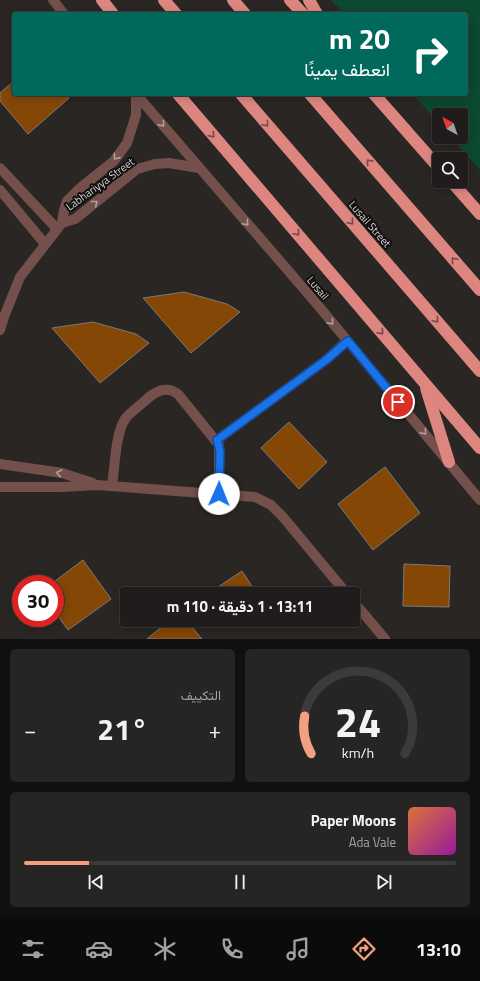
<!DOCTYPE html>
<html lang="ar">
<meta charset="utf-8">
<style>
body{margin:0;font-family:"Titillium Web",Vazirmatn,sans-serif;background:#272524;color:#f1f3f6;direction:rtl;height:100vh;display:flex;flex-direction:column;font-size:15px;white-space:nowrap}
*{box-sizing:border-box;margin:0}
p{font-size:13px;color:#a1a1a3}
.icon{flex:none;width:22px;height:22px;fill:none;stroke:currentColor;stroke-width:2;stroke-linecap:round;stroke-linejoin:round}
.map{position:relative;height:639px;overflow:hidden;direction:ltr}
.panel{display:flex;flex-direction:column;gap:10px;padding:10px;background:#110f0f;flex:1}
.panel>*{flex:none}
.top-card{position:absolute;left:12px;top:12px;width:456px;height:84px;border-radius:4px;box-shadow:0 2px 10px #0003,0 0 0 1px #3c3a3a;direction:rtl;background:#00695c;color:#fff;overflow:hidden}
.needle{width:26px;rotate:320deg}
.buttons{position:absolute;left:432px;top:108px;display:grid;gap:8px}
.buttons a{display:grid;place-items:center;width:36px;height:36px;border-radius:4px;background:#1f1c1b;box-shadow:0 2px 10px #0003,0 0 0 1px #3c3a3a;font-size:20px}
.speed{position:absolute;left:12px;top:575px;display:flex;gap:8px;font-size:20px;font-weight:700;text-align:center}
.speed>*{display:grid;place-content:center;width:52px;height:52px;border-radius:50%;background:#1f1c1b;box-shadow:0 2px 10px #0003,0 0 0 1px #3c3a3a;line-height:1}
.speed .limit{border:6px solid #d22;background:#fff;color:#111}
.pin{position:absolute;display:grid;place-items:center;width:34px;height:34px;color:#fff;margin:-17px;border:2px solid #fff;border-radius:50%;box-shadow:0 1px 4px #0007}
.me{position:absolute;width:44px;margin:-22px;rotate:1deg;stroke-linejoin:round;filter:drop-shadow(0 0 3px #0008)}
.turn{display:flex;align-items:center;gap:14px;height:84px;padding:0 12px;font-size:18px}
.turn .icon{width:52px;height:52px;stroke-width:2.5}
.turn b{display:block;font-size:28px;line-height:34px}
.big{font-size:30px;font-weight:700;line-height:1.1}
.panel .tile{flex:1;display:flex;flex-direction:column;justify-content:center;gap:6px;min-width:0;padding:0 14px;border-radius:6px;background:#272524}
.panel .dial{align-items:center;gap:0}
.dial svg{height:104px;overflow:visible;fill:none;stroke:#3c3a3a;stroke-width:7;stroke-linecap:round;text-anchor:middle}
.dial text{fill:#f1f3f6;stroke:none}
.song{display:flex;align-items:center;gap:12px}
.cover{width:48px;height:48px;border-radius:6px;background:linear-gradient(135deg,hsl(20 70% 55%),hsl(300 70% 35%))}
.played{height:4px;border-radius:2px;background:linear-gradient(90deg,#f2a07f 15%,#3c3a3a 15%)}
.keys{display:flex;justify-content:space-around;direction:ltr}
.heat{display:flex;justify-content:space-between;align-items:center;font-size:22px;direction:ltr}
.panel .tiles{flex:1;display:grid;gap:10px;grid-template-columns:1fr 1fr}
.tile:last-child{grid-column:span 2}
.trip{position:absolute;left:120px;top:587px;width:240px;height:40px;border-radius:4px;background:#1f1c1b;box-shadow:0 2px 10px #0003,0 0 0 1px #3c3a3a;font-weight:700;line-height:40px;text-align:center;direction:rtl}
.tab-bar{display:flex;height:64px;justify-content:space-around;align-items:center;background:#0c0b0b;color:#a1a1a3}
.tab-bar .icon{width:28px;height:28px}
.tab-bar .selected{color:#f2a07f}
.tab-bar b{font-size:18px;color:#f1f3f6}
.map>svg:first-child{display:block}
.green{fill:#0c4931}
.building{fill:#844706;stroke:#7d7a77}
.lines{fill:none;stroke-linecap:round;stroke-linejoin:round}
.street{stroke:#74504d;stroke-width:10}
.highway{stroke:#dd8680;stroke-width:12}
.oneway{stroke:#afa09e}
.oneway2{stroke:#774b48}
.route-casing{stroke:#114b97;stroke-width:10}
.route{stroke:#1a73e8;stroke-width:7}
.labels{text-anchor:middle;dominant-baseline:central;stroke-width:4;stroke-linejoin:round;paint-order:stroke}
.street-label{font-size:11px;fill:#d7d6d4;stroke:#11100f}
</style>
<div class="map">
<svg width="480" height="639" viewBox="0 0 480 639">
<rect width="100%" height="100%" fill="#292624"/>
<polygon class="green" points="331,0 480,0 480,170 451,137 461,137 461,115 439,115 439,124 413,94 466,94 466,14 344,14"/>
<g class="building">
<polygon points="14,81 14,94 66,94 69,98 28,134 0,101 0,93"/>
<polygon points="184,292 227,304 240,312 191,353 143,298"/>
<polygon points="93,322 136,334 149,343 100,383 52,328"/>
<polygon points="289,422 327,462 299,489 261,448"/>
<polygon points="385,467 420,513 373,550 338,504"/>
<polygon points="83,560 111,599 68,630 55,612 55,584 51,584"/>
<polygon points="404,564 450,566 449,607 403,606"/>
<polygon points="242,571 257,594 210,594 209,593"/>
<polygon points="170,620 186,620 202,639 147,639"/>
</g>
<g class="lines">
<g class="street">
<polyline points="53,0 64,14"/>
<polyline points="136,94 316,303 480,500"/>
<polyline points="0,168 57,229"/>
<polyline points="0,190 45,244"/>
<polyline points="62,223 64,210 67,201 79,189 114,161 127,143 136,115 136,95"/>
<polyline points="0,330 4,317 20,277 62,223 75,219 137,169 155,164 169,163 199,168"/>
<polyline points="217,440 326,360 347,341"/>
<polyline points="0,464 62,473 93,483"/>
<path d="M112 486C115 467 115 435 125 419 131 411 141 405 148 398 158 390 167 386 178 394L219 445V494"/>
<polyline points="0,487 62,487 97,485 255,497 271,505 283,517 347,594"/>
<polyline points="353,601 385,639"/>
</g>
<g class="highway">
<polyline points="102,0 113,14"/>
<polyline points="164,0 176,14"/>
<polyline points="233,0 245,14"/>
<polyline points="290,0 303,14"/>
<polyline points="309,0 317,14"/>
<polyline points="178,94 480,448"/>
<polyline points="241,94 480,371"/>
<polyline points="310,94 480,290"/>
<polyline points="374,94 439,168"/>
<polyline points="451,181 480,214"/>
<polyline points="426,388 449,462"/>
</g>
</g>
<defs><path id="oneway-chevron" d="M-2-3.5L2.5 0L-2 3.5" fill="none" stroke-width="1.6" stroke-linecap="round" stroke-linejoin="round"/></defs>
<g class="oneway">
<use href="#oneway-chevron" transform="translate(162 124) rotate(49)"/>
<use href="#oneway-chevron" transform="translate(116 157) rotate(129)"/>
<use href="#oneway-chevron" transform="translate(95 203) rotate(-38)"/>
<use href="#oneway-chevron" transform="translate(246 223) rotate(49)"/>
<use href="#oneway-chevron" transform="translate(331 322) rotate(50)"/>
<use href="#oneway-chevron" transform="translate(424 432) rotate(50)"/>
<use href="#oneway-chevron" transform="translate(59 473) rotate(-168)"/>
</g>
<g class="oneway2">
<use href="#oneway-chevron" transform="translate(266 124) rotate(49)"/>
<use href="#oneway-chevron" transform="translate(212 135) rotate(49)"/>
<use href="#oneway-chevron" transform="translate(369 162) rotate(-131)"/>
<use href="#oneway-chevron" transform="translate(351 222) rotate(49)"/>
<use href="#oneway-chevron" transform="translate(297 233) rotate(49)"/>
<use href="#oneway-chevron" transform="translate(454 260) rotate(-131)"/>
<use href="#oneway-chevron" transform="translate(436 320) rotate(49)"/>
<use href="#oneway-chevron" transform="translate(381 332) rotate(49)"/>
</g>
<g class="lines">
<defs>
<polyline id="route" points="219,494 220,451 217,440 326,360 348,341 398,402"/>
</defs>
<use href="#route" class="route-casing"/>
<use href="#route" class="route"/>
</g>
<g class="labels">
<g class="street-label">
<text transform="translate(100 184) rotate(-36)">Labhariyya Street</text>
<text transform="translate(370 224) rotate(49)">Lusail Street</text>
<text transform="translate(318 288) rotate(49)">Lusail</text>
</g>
</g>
</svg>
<div class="buttons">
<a><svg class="needle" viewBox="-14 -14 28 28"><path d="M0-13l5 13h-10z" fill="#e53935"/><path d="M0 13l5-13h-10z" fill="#a1a1a3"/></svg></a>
<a><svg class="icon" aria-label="search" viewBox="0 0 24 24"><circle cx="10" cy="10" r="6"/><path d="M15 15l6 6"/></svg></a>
</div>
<div class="speed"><div class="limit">30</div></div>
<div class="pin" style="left:398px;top:402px;background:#d93025"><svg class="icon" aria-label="arrive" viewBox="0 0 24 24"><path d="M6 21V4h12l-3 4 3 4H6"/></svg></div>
<svg class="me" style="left:219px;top:494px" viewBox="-20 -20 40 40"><circle r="19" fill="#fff"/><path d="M0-13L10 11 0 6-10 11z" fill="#1a73e8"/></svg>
<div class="trip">13:11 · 1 دقيقة · 110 m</div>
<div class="top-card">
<div class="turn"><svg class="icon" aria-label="right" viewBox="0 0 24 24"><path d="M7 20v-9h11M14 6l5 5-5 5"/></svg><div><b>20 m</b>انعطف يمينًا</div></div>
</div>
</div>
<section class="panel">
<div class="tiles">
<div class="tile dial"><svg viewBox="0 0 100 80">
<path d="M14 69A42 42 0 1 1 86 69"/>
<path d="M14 69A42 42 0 0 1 9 40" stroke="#f2a07f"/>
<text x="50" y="56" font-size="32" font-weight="700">24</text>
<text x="50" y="72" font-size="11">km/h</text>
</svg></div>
<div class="tile"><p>التكييف</p>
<div class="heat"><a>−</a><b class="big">21°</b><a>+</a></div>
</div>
<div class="tile">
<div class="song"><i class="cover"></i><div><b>Paper Moons</b><p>Ada Vale</p></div></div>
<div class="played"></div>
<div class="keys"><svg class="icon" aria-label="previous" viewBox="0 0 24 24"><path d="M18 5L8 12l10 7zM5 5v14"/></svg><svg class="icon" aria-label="pause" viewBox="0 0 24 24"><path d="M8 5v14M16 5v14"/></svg><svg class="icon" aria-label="next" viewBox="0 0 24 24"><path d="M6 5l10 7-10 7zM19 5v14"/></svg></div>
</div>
</div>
</section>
<nav class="tab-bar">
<b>13:10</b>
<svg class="icon selected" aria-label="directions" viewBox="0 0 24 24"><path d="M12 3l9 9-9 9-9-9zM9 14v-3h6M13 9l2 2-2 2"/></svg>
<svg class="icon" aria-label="music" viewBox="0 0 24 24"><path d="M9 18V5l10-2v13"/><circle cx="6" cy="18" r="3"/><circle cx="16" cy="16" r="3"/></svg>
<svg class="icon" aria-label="phone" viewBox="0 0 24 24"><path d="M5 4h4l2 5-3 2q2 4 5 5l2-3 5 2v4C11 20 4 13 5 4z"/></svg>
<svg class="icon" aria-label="climate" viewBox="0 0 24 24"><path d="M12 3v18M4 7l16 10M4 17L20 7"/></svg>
<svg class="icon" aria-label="car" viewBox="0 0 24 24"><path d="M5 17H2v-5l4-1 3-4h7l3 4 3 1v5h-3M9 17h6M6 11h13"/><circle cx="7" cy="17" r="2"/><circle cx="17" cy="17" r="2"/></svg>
<svg class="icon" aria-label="filters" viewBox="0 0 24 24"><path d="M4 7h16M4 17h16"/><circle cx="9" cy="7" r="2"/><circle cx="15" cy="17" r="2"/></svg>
</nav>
